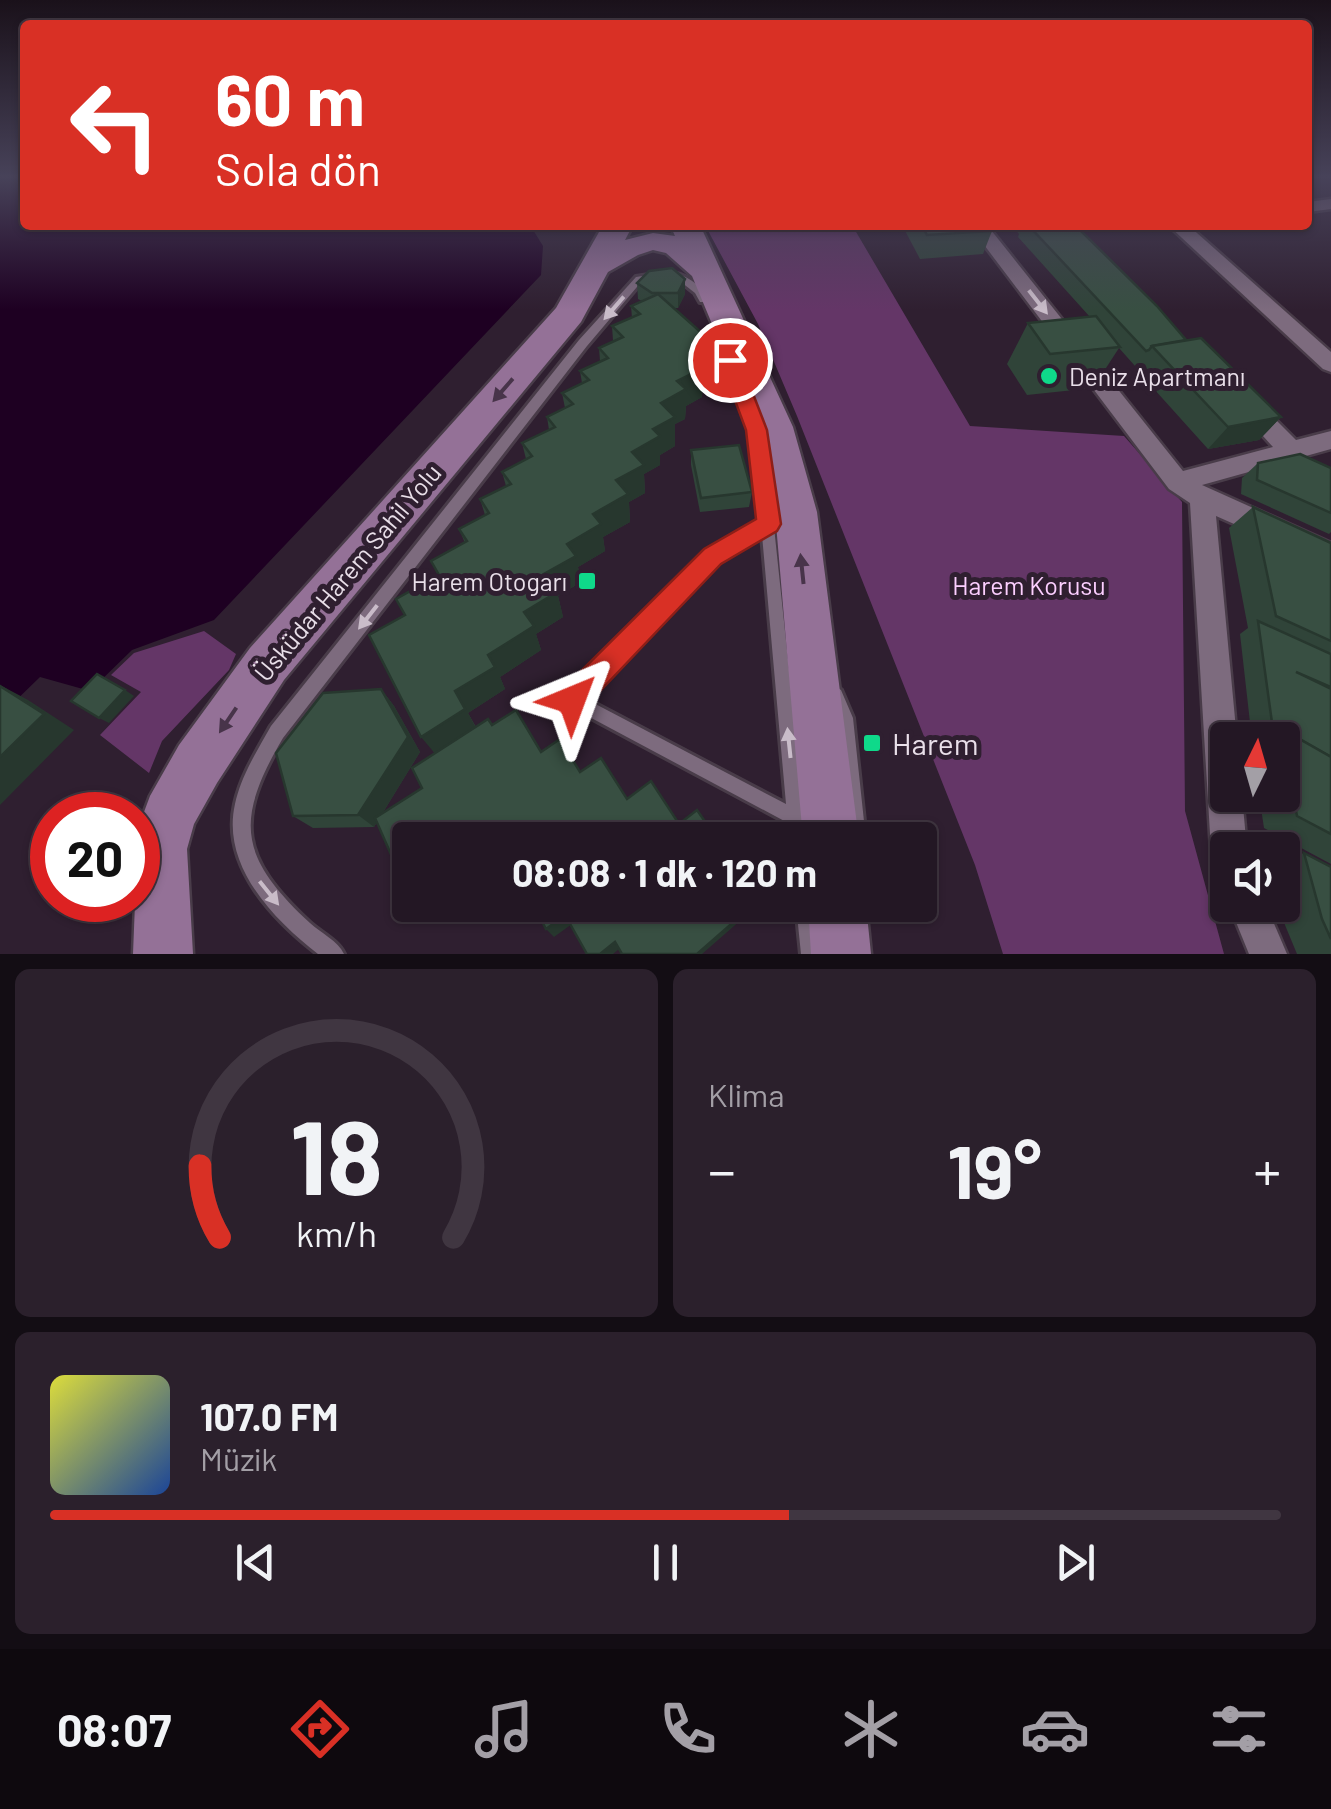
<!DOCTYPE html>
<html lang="tr">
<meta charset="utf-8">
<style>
body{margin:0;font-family:Barlow,sans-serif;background:#2b202c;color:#f1f3f6;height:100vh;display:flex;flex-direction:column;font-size:38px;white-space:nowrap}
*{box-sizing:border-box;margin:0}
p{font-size:32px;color:#a39fa6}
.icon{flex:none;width:55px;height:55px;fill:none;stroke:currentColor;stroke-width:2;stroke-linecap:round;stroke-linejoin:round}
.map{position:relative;height:954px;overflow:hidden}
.sheet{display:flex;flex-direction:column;gap:15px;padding:15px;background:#130d14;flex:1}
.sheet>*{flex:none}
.banner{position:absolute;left:20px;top:20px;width:1292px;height:210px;border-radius:10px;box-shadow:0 2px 8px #0004,0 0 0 2px #403641;background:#d93025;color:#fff;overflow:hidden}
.needle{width:65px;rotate:5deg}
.tools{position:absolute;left:1210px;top:722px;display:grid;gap:20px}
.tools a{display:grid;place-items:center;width:90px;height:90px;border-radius:10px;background:#231724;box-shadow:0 2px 8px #0004,0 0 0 2px #403641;font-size:50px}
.speed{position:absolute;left:30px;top:792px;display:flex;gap:20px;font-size:50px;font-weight:700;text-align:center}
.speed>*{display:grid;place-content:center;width:130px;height:130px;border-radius:50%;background:#231724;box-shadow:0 2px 8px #0004,0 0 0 2px #403641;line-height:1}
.speed .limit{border:15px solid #d22;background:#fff;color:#111}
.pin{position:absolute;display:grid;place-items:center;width:85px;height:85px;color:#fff;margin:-42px;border:5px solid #fff;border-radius:50%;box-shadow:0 2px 10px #0007}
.me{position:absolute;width:110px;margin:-55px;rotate:44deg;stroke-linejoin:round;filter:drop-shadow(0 0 8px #0008)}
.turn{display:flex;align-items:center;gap:35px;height:210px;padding:0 30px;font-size:45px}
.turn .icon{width:130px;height:130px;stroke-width:2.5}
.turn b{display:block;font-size:70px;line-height:85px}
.big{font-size:75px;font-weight:700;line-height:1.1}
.sheet .widget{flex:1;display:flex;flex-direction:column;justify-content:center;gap:15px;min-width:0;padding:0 35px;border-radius:15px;background:#2b202c}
.sheet .dial{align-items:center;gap:0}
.dial svg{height:260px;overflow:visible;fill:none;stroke:#403641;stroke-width:7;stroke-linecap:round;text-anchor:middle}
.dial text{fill:#f1f3f6;stroke:none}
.song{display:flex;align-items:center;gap:30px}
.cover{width:120px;height:120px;border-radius:15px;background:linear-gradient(135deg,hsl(60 70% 55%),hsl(220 70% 35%))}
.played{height:10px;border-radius:5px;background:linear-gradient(90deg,#d93025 60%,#403641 60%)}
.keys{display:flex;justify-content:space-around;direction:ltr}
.heat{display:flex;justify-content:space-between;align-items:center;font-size:55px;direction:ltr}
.sheet .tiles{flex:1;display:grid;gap:15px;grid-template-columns:1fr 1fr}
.widget:last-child{grid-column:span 2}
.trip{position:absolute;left:392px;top:822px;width:545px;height:100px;border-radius:10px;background:#231724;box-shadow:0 2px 8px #0004,0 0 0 2px #403641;font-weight:700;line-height:100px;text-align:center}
.menu{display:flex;height:160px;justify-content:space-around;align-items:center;background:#0e090e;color:#a39fa6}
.menu .icon{width:70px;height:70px}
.menu .selected{color:#d93025}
.menu b{font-size:45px;color:#f1f3f6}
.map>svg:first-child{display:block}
.green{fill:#643667}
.water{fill:#1e0022}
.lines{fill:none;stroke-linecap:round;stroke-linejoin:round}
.lane-casing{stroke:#493c49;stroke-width:6}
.street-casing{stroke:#493c49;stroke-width:5}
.primary-casing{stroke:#493c49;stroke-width:5}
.lane{fill:#7d6b7e;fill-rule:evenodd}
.street{fill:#7d6b7e;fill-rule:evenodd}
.primary{fill:#947197;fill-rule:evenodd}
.wall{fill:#304439}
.shaded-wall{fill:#27372e}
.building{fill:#384f42;stroke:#27372e;stroke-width:2.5}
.oneway{fill:#c9bcc9}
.oneway2{fill:#48344a}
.route{fill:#d93025;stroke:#8d1f18;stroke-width:2.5}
.poi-dot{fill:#0fd98a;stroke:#2f1f30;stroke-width:4}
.labels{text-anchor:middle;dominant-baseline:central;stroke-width:10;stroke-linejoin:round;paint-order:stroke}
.poi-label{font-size:25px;fill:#e9dfe9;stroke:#2f1f30;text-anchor:start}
.street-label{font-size:25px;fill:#e9dfe9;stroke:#2f1f30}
.park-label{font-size:25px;fill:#fccfff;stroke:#2f1f30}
.near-poi-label{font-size:30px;fill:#e9dfe9;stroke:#2f1f30;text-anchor:start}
</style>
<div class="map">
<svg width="1331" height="954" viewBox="0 0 1331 954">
<rect width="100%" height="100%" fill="#2f1f30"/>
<g class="green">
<polygon points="705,225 852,225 970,426 1124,436 1182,502 1185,811 1224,954 1003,954 975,865 797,416 758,324"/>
<polygon points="204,631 236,654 229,670 162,741 149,773 100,735 141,692 111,675 134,653"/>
</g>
<polygon class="water" points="25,176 25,225 530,225 543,246 541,275 214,620 132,650 90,691 40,677 3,713 0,713 0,177"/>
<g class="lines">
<defs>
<g id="lane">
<path d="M668 272C688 275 698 283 709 300L708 302H700L695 293 681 282 668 278 642 281 587 346 283 738C234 821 239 857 310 923 321 933 338 941 344 954H318C274 920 221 866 235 804 241 776 257 751 271 726L579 340 636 277Z"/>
<path d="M759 435 765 440 773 520 776 524 774 527 807 840H789L788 823 567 705 564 700 567 695 707 552 760 522 753 440ZM762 535 786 804 584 698 717 560Z"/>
<polygon points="836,687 841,690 853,718 866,840 848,840 837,718 828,695 831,690"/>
<polygon points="796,905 814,905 819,954 801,954"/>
</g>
<g id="street">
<polygon points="1331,199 1331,209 1308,212 1308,202"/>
<polygon points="969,225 987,225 1183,471 1273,447 1236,406 1248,398 1256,400 1296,440 1331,431 1331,449 1202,485 1331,543 1331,567 1216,516 1237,740 1228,740 1228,795 1242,795 1247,850 1228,850 1228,867 1217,862 1211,850 1190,503 1169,489"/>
<polygon points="1168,225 1188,225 1331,352 1331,372 1323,369"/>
<polygon points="1229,905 1266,905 1287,954 1249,954"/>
</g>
<g id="primary">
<polygon points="603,225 633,225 625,240 653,233 675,236 670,225 700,225 793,427 817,512 859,840 803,840 775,512 755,427 692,276 666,253 653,250 638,255 608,272 581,322 284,680 217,783 194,824 187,849 193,954 133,954 138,828 150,796 179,745 250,648 556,308"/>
<polygon points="808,905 866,905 871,954 811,954"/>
</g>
</defs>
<use href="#lane" class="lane-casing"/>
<use href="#street" class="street-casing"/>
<use href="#primary" class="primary-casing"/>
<use href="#lane" class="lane"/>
<use href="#street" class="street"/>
<use href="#primary" class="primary"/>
</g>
<g class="wall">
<polygon points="902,225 988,225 992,231 983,254 920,259"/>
<polygon points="1012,225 1075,225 1186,340 1281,417 1259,440 1208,449 1136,369 1138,366 1135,366 1119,348 1093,388 1027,395 1007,364 1028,323 1090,317 1018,237 1019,234"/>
<polygon points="685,279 685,294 678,308 675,308 714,344 712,374 703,379 702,397 686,406 685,419 675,424 675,446 660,455 660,465 644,474 645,493 629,502 630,522 603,537 605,551 578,567 581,582 558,596 563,617 536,634 541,650 500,677 505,689 468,713 476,727 492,725 627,799 679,824 718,840 410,840 410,871 393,859 377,822 374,827 313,828 293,816 381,689 394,706 420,752 382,814 422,788 434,753 405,615 438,576 431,561 465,543 459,529 485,515 480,499 506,486 502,472 526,459 522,443 549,430 547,417 565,408 562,393 582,383 580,371 600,361 599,348 613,341 612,326 632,318 631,306 642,301 638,299 637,283"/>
<polygon points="691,450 752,492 749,507 700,512 691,465"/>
<polygon points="1258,463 1331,468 1331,532 1329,534 1241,494 1242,478"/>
<polygon points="1253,507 1331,543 1331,864 1264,828 1259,795 1282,795 1282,740 1252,740 1240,634 1248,628 1229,528"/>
<polygon points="1304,853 1331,867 1331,954 1297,954 1285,925 1280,905 1282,905 1282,859"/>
</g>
<g class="shaded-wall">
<polygon points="685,279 685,294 678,308 678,293"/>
<polygon points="714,344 712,374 703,379 702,397 686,406 685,419 675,424 675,446 660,455 660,465 644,474 645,493 629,502 630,522 603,537 605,551 578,567 581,582 558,596 563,617 536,634 541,650 500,677 505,689 468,713 477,730 437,756 421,737 455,691 524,612 544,574 593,514 616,480 632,452 653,429 661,403 677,381 690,356"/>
<polygon points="1281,417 1259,440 1208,449 1228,427"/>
<polygon points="0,685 28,700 74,730 0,805"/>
<polygon points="381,689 394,706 420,752 374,827 358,815"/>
<polygon points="125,690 134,696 109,723 99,718"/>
<polygon points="410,848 410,871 393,859"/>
<polygon points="753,905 758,905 702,954 697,954"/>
<polygon points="565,915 572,924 554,937 546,929"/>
<polygon points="615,942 619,949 613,954 600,954"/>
</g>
<g class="building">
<polygon points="921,225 988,225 992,231 927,235"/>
<polygon points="1028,225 1075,225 1157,306 1186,340 1152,346 1149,350 1146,351"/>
<polygon points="672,268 685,279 678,293 652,293 637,283 649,271"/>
<polygon points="658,294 714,344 690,356 703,368 677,381 686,389 661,403 675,417 653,429 660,436 632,452 644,465 616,480 628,494 593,514 601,524 567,544 576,556 544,574 557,592 524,612 534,626 488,655 495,667 455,691 465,709 421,737 369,635 405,615 396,599 439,575 431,561 467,541 459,529 489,513 480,499 511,484 502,472 532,456 522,443 555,427 547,417 573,404 562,393 589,380 580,371 608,358 599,348 623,337 612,326 640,314 631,306"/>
<polygon points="1096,316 1120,347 1050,354 1028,323"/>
<polygon points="1201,338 1281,417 1228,427 1152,346"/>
<polygon points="739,445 752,492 701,498 691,450"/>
<polygon points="1300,454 1331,468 1331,513 1257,480 1258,463"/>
<polygon points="1253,507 1331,543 1331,641 1276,616"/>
<polygon points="1258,621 1331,654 1331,687 1296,672 1331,689 1331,757 1280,728 1274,731 1273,730"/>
<polygon points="97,674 125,690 99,718 71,701"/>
<polygon points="0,686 44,714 0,757"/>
<polygon points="381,689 408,737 358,815 293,816 276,753 323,693"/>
<polygon points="516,710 541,752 560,739 580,772 601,758 627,799 651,781 679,824 697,810 718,840 425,840 424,838 422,840 410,840 410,848 393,859 375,818 422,788 412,768 488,719 492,725"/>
<polygon points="1280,728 1331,757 1331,834 1297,816"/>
<polygon points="1304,853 1331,867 1331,939 1322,919"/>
<polygon points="533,905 753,905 697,954 622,954 615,942 600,954 587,954 565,915 546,929"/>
</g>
<defs><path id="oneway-solid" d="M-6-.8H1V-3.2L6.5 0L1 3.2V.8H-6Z" transform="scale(2.5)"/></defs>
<g class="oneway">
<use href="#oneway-solid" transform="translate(1038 302) rotate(52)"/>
<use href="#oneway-solid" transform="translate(614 308) rotate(131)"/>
<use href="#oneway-solid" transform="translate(368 617) rotate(128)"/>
<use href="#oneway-solid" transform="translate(789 743) rotate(-96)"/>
<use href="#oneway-solid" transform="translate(269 893) rotate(51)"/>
</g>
<g class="oneway2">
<use href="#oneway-solid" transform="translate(503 390) rotate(131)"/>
<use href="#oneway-solid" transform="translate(802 569) rotate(-96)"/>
<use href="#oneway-solid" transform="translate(228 720) rotate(124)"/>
</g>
<linearGradient id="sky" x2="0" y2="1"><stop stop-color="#1a111a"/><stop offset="0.57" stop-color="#474259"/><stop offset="1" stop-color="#474259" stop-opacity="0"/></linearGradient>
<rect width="1331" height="310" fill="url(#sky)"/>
<polygon class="route" points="730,353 740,360 767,430 781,524 777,531 721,564 582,710 572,714 562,710 558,700 562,690 704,549 756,519 746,430 720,360"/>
<g class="poi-dot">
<circle cx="1049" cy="376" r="10"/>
<rect x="577" y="571" width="20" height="20" rx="5"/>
<rect x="862" y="733" width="20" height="20" rx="5"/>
</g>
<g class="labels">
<g class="poi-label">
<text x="1069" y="376">Deniz Apartmanı</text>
<text x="567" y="581" text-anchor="end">Harem Otogarı</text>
</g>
<g class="street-label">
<text transform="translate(347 572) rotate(-50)">Üsküdar Harem Sahil Yolu</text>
</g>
<g class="park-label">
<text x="1029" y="585">Harem Korusu</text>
</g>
<g class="near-poi-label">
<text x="892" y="743">Harem</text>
</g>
</g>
</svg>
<div class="tools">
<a><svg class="needle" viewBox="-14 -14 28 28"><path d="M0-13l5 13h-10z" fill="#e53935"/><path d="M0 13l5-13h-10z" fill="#a39fa6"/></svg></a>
<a><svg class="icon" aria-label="sound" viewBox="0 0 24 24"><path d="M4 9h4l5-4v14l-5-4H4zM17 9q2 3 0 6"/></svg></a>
</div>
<div class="speed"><div class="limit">20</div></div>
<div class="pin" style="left:730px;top:360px;background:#d93025"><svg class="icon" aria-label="arrive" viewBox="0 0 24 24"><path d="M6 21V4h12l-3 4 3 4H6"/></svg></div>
<svg class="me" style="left:572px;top:700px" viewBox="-20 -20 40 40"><path d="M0-17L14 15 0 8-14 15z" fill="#d93025" stroke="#fff" stroke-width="4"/></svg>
<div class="trip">08:08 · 1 dk · 120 m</div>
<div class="banner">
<div class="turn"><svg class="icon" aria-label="left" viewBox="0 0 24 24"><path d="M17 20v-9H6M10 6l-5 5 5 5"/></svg><div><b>60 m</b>Sola dön</div></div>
</div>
</div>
<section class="sheet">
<div class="tiles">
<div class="widget dial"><svg viewBox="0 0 100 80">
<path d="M14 69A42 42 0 1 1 86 69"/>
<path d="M14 69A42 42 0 0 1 8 47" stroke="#d93025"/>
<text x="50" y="56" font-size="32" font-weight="700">18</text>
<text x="50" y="72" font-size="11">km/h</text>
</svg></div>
<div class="widget"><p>Klima</p>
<div class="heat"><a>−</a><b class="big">19°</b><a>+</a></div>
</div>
<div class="widget">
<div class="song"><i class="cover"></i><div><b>107.0 FM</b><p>Müzik</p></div></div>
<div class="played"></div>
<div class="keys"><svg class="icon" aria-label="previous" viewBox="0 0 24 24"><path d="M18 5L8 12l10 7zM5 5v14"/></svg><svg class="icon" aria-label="pause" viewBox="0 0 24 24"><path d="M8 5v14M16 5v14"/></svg><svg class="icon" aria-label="next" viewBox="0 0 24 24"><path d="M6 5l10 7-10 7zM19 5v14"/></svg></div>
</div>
</div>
</section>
<nav class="menu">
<b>08:07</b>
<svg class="icon selected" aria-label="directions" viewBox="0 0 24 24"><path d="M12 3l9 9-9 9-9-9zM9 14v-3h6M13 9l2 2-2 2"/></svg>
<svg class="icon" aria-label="music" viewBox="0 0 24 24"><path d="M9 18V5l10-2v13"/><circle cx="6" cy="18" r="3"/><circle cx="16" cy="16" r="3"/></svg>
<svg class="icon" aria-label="phone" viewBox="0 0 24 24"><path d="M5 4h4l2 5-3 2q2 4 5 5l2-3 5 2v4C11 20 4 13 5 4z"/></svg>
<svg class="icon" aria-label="climate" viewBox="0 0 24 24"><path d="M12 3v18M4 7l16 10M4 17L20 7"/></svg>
<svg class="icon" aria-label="car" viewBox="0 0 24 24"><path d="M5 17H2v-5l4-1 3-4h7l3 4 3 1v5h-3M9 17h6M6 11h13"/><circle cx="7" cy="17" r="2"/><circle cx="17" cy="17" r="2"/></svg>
<svg class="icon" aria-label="filters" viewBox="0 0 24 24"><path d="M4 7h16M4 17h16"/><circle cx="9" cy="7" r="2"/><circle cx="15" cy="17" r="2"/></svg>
</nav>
